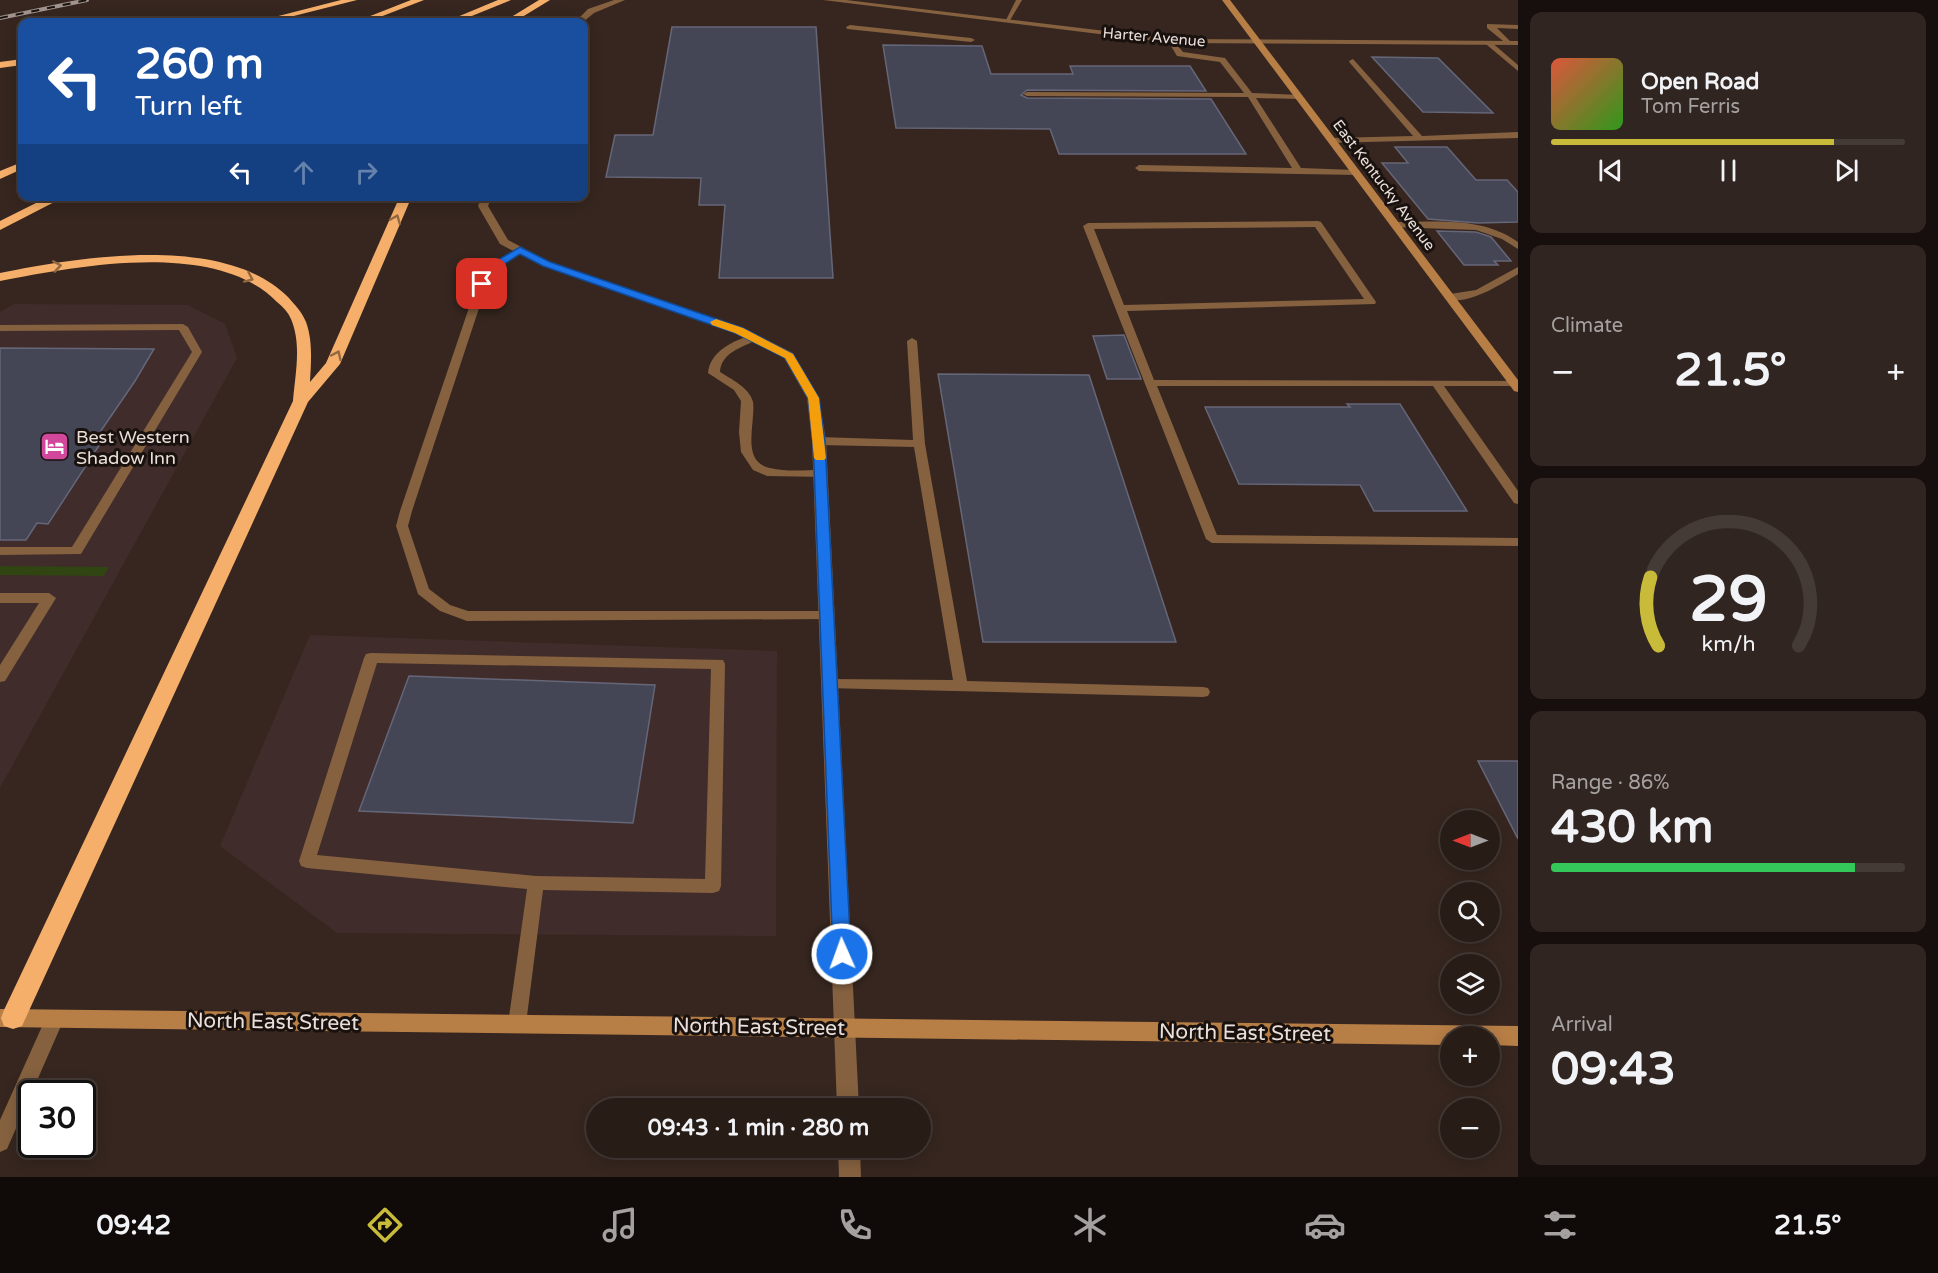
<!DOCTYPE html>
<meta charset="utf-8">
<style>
body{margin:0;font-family:"Varela Round",sans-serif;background:#302520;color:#f1f3f6;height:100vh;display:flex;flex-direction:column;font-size:22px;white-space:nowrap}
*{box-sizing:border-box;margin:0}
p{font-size:20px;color:#a5a1a1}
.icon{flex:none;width:33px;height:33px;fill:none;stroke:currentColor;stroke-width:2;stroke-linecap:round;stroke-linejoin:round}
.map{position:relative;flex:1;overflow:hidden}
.drawer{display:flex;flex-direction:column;gap:12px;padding:12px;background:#160f0d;width:420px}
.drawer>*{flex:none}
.hud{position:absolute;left:18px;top:18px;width:570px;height:183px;border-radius:12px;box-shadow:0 3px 15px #0003,0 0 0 2px #443a36;background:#1a4fa0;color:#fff;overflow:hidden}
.needle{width:39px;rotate:270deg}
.fabs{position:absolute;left:1440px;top:810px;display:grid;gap:12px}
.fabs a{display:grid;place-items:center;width:60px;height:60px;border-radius:50%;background:#281c17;box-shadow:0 3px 15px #0003,0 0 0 2px #443a36;font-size:30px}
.speed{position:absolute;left:18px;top:1080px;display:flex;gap:12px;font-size:30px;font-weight:700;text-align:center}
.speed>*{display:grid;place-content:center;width:78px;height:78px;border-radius:50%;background:#281c17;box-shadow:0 3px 15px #0003,0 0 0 2px #443a36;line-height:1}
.speed .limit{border:3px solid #111;border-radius:9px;background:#fff;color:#111}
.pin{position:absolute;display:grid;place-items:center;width:51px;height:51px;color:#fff;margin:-26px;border-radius:12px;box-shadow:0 3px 9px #0006}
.me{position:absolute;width:66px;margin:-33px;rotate:358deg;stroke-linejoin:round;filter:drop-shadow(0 0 4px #0008)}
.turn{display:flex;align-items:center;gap:21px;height:126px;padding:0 18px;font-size:27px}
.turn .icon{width:78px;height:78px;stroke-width:2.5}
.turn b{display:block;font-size:42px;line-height:51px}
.lanes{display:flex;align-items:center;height:57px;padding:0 18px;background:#0003;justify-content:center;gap:30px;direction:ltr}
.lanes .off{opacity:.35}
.big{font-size:45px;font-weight:700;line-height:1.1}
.drawer .widget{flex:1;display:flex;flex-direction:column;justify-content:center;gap:9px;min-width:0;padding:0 21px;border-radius:12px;background:#302520}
.drawer .dial{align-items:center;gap:0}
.dial svg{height:156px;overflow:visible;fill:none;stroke:#443a36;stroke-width:7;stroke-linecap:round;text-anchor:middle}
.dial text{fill:#f1f3f6;stroke:none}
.song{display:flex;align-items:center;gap:18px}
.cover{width:72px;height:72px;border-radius:9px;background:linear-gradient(135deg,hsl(10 70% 55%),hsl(110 70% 35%))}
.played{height:6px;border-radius:3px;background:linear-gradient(90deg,#c9bb3a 80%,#443a36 80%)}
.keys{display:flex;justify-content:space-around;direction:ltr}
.heat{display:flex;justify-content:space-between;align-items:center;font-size:33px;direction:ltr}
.charge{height:9px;border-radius:4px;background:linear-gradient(90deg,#34c759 86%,#443a36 0)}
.trip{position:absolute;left:586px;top:1098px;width:345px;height:60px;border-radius:30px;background:#281c17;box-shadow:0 3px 15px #0003,0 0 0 2px #443a36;font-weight:700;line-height:60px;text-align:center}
.tabs{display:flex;height:96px;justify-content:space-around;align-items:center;background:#100b09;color:#a5a1a1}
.tabs .icon{width:42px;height:42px}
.tabs .current{color:#c9bb3a}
.tabs b{font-size:27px;color:#f1f3f6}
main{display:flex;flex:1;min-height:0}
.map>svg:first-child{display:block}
.commercial{fill:#402c2b}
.green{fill:#314512}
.building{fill:#444555;stroke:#656678;stroke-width:1.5}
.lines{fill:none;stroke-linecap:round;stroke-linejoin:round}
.lane{fill:#85613f;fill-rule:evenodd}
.street{fill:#85613f;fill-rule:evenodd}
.secondary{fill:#b77e46;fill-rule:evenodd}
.highway{fill:#f6af6a;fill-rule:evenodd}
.rail-casing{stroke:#a1948e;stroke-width:4}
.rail{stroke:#18110e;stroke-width:2;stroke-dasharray:8;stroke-linecap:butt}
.oneway{stroke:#926841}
.route{fill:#1a73e8;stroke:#114b97;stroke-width:1.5}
.slow{fill:#f59e0b}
.labels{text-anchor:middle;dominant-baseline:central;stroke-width:6;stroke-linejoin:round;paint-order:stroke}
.far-street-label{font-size:15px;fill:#eadfda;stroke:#18110e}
.poi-label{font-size:18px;fill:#eadfda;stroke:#18110e;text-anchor:start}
.near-street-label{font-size:21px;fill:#eadfda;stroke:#18110e}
</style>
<main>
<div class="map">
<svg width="1518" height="1177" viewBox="0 0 1518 1177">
<rect width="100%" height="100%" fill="#36261f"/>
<g class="commercial">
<polygon points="14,304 188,305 225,324 237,358 0,788 0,312"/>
<polygon points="310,635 777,651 776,936 337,933 220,846"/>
</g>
<polygon class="green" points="0,566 109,567 104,576 0,575"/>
<g class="building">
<polygon points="672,27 816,27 833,278 719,278 725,205 699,205 701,178 606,177 615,135 653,135"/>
<polygon points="883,45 982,46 991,74 1073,74 1070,66 1190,66 1206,91 1027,90 1021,95 1027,98 1211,99 1246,154 1059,154 1050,129 896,128"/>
<polygon points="1372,57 1438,58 1493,113 1423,112"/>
<polygon points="1395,147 1447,147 1476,180 1507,180 1518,192 1518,222 1478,223 1428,219 1382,163 1408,163"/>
<polygon points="1437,231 1476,232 1491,237 1511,261 1494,261 1498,265 1464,265"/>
<polygon points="1124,335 1141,379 1107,379 1093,336"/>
<polygon points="0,348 154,349 135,381 96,438 104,438 48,524 37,523 26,540 0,540"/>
<polygon points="938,374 1089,375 1176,642 983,642"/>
<polygon points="1347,404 1400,404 1467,511 1374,511 1360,485 1239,484 1205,407 1350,407"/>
<polygon points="409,676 655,685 633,823 359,811"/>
<polygon points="1478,761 1518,761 1518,839"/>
</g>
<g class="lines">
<g class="lane">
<polygon points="1016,0 1022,0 1009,22 1005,22"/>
<polygon points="1487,24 1518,25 1518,29 1497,28 1512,43 1508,45 1487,28"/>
<polygon points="850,25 971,38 975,40 971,42 847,29 846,27"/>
<polygon points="1172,39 1183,52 1225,58 1252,93 1301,95 1302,97 1298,99 1256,98 1301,168 1355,170 1359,173 1358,175 1139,171 1135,168 1139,165 1292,168 1248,97 1027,96 1023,94 1027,92 1244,93 1220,62 1177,56 1168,41"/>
<polygon points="1490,41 1518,65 1518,71 1487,45 1486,43"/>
<polygon points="1353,59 1422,136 1518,132 1518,138 1329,143 1329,139 1332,138 1413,136 1350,63 1349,61"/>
<path d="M1318 221 1321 222 1376 302 1375 304 1127 311 1154 380 1518 381V385L1514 386H1444L1518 491V504L1514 503 1433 386H1157L1217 535 1518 538V546L1212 543 1206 539 1083 226 1088 223ZM1315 227 1364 299 1124 305 1094 229Z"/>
<path d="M1395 222C1437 222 1482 216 1518 242V249L1502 239 1476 230 1392 227V223Z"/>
<polygon points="520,247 523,248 523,252 498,268 487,284 412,511 408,526 429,589 450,605 468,611 827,611 834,616 832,619 467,621 440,611 418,594 396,526 400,511 477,284 491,264"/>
<path d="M1518 267V274C1502 284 1462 309 1445 297L1450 294 1476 290Z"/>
<polygon points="183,324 188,327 202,352 81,554 0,555 0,547 72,547 192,352 179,330 0,331 0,325"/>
<path d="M753 335 758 338 757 340C742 347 721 353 720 372 731 379 750 388 753 402 756 422 740 462 770 468 786 472 805 470 821 470L827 474 825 477 767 476 753 470 741 452 739 432 741 401 734 390 708 373C710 351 734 340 753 335Z"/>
<polygon points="912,338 917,341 925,444 967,681 1203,687 1208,688 1210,692 1208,696 1203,697 825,688 823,684 825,680 830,679 953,680 914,447 819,445 813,441 819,437 913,440 907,341"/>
<polygon points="0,593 49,593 56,598 5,681 0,682 0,665 39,603 0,603"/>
<path d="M371 653 723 660 725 664 721 886 719 891 713 893 543 890 526 1024 524 1030 517 1033 510 1030 508 1024 527 889 307 868 301 866 299 861 364 658 366 654ZM377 663 711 669 705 879 536 876 317 855Z"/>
<polygon points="55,1010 62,1013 64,1019 7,1149 0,1152 0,1120 48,1013"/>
</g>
<g class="street">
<polygon points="614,0 625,0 594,13 583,22 575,22 588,9"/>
<polygon points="823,0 846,0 1172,39 1518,41 1518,45 1172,43"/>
<polygon points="482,196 492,196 488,206 508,240 550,262 743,328 793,353 819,398 826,441 859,1108 837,1108 812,441 807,398 784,358 735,332 542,266 500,244 478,206"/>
<polygon points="838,1148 860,1148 861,1177 839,1177"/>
</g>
<g class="secondary">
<polygon points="1222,0 1230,0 1518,380 1518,392 1514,391"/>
<polygon points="0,1009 1518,1026 1518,1046 1490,1045 1490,1036 1450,1036 1450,1045 0,1027"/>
</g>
<g class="highway">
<polygon points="341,0 357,0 270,22 255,22"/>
<polygon points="411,0 424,0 367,22 355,22"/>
<polygon points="498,0 511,0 457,22 445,22"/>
<polygon points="539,0 550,0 514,22 503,22"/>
<polygon points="22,59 22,65 0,68 0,62"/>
<polygon points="22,162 22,169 0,179 0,171"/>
<polygon points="50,196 66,196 0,230 0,221"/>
<path d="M400 196H412L340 364 308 402 22 1026 13 1029 4 1026 1 1018 4 1010 293 401C295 375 302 345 291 319 288 312 283 307 277 302 216 239 77 266 0 281V273C80 257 224 233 288 297 295 305 302 312 306 322 313 341 311 362 310 382L326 363Z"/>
</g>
<defs>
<polyline id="rail" points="0,18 87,0"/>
</defs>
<use href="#rail" class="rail-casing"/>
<use href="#rail" class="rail"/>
</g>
<defs><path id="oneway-chevron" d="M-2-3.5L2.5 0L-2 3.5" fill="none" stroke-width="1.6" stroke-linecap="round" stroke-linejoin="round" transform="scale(1.5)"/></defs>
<g class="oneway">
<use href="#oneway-chevron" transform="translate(396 219) rotate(-68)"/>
<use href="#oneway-chevron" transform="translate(57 266) rotate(-9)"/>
<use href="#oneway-chevron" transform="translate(249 278) rotate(24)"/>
<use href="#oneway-chevron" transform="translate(337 355) rotate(-65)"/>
</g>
<polygon class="route" points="520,247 550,262 743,328 793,354 819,398 825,441 851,954 849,959 842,962 836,959 833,954 813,441 808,398 785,358 735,333 543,266 520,254 498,268 486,286 479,286 477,284 491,264"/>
<polygon class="slow" points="716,319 743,328 793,354 819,398 826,458 824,460 816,460 814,458 808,398 785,358 735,333 712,325 710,322"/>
<defs>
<symbol id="hotel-square" viewBox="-11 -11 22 22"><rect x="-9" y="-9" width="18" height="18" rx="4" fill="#d1479c" stroke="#18110e"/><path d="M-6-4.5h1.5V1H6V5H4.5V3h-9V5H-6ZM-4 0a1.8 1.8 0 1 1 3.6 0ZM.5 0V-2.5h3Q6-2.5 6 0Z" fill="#fff"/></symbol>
</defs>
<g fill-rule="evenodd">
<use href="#hotel-square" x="38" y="430" width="33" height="33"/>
</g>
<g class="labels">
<g class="far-street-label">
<text transform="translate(1154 37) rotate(5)">Harter Avenue</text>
<text transform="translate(1384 185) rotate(53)">East Kentucky Avenue</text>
</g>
<g class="poi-label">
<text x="76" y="437">Best Western<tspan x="76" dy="21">Shadow Inn</tspan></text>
</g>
<g class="near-street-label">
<text transform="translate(273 1022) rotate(1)">North East Street</text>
<text transform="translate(759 1027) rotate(1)">North East Street</text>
<text transform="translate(1245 1033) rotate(1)">North East Street</text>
</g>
</g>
</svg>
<div class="fabs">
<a><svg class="needle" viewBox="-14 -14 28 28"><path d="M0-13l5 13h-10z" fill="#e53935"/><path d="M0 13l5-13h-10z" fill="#a5a1a1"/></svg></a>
<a><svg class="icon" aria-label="search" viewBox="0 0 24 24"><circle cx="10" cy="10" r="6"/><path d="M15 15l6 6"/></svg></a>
<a><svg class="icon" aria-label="layers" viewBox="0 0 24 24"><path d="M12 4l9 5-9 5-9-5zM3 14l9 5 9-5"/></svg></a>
<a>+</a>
<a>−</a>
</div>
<div class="speed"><div class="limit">30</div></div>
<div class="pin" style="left:482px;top:284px;background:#d93025"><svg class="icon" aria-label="arrive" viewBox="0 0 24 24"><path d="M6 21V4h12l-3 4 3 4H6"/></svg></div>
<svg class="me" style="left:842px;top:954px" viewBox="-20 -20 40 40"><circle r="17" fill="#1a73e8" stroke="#fff" stroke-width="3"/><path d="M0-11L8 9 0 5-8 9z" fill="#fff"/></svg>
<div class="trip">09:43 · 1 min · 280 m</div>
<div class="hud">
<div class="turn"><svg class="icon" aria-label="left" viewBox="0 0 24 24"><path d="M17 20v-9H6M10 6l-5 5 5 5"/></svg><div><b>260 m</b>Turn left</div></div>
<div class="lanes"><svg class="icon" aria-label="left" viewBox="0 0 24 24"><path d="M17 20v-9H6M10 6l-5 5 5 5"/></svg><svg class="icon off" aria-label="ahead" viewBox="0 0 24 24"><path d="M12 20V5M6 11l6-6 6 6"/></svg><svg class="icon off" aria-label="right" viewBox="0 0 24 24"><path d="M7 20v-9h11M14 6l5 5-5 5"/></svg></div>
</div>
</div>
<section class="drawer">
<div class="widget">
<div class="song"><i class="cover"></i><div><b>Open Road</b><p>Tom Ferris</p></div></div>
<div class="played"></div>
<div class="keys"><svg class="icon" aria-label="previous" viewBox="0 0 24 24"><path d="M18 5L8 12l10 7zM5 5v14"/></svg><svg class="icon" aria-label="pause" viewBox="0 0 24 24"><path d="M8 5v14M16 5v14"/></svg><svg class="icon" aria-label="next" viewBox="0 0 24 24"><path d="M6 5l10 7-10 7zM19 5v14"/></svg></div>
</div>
<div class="widget"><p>Climate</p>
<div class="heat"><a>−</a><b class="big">21.5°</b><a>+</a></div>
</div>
<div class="widget dial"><svg viewBox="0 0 100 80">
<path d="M14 69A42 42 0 1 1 86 69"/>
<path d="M14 69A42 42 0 0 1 10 34" stroke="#c9bb3a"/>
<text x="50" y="56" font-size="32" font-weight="700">29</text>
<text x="50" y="72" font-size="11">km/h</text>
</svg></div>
<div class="widget"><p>Range · 86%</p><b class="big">430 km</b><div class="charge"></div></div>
<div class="widget"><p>Arrival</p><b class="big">09:43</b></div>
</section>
</main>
<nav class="tabs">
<b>09:42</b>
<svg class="icon current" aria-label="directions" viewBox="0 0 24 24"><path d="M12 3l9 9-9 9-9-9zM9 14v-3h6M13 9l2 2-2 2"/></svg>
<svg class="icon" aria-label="music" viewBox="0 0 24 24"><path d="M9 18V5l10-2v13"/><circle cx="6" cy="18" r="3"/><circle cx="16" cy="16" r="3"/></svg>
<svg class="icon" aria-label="phone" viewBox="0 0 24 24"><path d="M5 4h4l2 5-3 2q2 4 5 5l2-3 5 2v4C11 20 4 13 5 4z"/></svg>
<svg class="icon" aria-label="climate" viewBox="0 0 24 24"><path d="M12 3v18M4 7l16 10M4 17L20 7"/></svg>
<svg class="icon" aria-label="car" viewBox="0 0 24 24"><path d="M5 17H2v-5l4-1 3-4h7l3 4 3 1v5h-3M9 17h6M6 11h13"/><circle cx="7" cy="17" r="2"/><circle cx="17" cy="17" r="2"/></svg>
<svg class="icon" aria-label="filters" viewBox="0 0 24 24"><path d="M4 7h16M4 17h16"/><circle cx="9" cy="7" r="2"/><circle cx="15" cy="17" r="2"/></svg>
<b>21.5°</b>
</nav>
